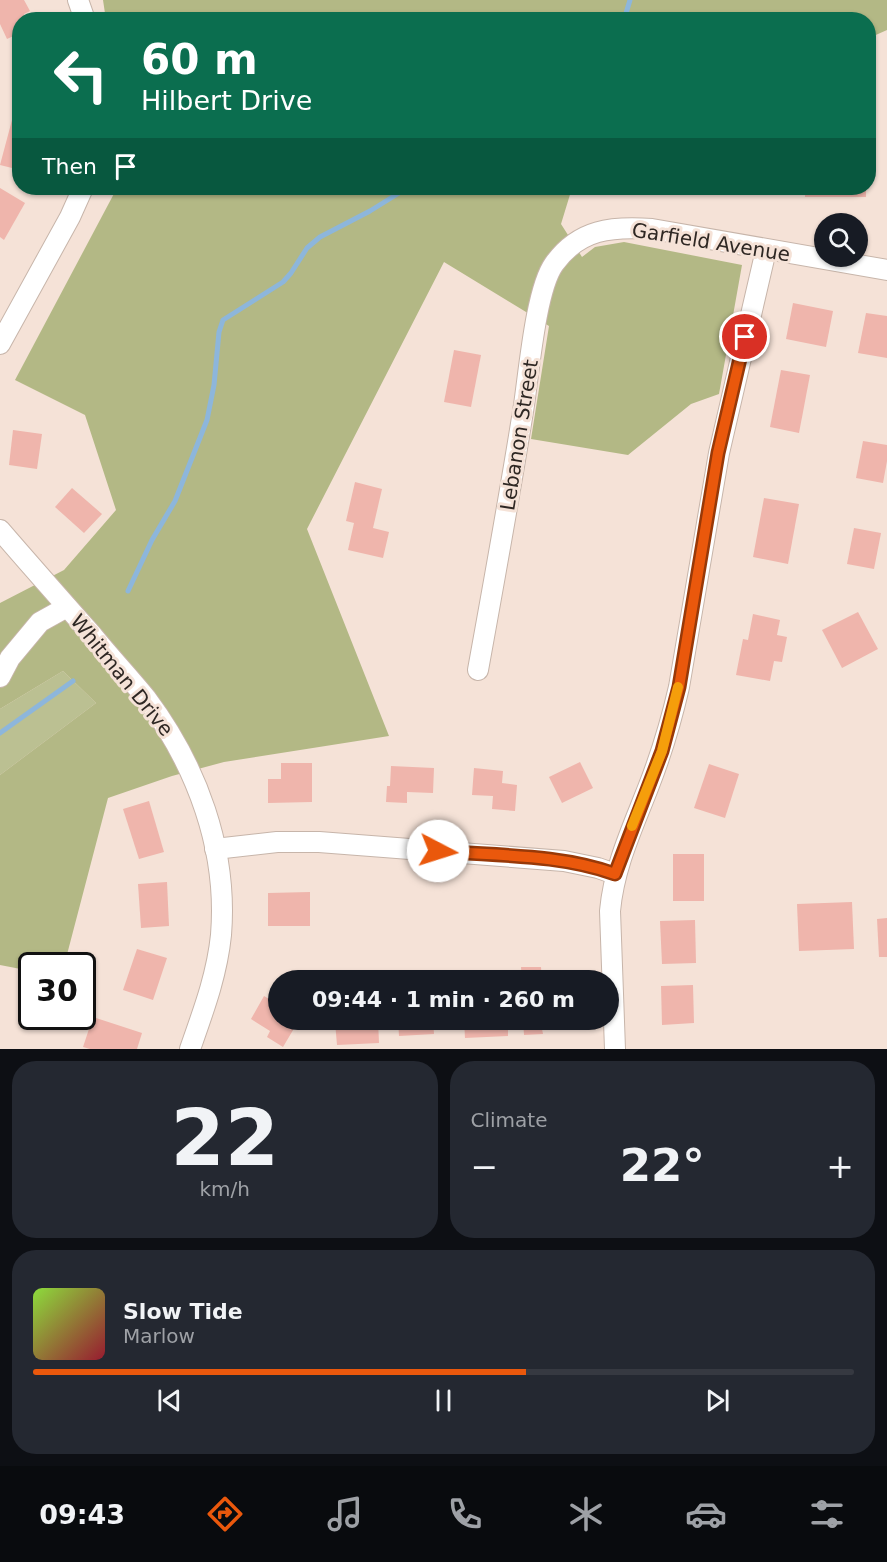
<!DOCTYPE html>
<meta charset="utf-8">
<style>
body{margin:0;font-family:"DejaVu Sans",sans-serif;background:#242831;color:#f1f3f6;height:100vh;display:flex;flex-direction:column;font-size:22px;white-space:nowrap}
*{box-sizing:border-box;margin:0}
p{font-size:20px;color:#9ea1a6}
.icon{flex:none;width:33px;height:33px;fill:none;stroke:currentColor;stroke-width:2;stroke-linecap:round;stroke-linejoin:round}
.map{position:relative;height:1049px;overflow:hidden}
.drawer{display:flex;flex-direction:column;gap:12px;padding:12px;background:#0d0f14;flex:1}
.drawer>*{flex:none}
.hud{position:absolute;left:12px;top:12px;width:864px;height:183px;border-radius:24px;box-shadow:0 2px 4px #0004;background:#0b6e4f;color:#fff;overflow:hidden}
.buttons{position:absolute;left:814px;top:213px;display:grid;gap:12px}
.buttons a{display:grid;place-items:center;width:54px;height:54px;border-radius:50%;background:#171b24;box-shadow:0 2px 4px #0004;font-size:30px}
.speed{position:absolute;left:18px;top:952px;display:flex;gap:12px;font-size:30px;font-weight:700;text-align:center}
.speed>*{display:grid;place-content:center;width:78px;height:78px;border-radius:50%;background:#171b24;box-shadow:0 2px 4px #0004;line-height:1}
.speed .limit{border:3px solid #111;border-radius:9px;background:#fff;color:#111}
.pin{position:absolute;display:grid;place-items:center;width:51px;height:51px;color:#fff;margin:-26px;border:3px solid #fff;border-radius:50%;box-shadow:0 2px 6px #0007}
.me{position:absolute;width:66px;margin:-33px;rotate:95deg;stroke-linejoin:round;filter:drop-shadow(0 0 4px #0008)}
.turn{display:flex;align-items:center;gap:21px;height:126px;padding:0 30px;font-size:27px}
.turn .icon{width:78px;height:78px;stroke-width:2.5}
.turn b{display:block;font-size:42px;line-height:51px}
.then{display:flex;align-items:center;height:57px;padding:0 30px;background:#0003;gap:12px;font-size:22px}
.big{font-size:45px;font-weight:600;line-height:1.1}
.drawer .widget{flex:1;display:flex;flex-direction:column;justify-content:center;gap:9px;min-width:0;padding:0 21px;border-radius:24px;background:#242831}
.drawer .dial{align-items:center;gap:0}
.dial b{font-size:78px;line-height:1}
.song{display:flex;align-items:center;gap:18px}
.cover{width:72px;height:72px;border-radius:9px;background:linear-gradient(135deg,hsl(90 70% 55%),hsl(350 70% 35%))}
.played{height:6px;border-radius:3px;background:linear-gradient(90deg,#ea580c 60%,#363941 60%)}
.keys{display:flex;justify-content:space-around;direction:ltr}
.heat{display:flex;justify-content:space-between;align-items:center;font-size:33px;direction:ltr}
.drawer .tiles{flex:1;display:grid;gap:12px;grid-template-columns:1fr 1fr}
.widget:last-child{grid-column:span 2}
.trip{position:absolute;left:268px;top:970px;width:351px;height:60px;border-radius:30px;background:#171b24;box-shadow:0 2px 4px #0004;font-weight:600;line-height:60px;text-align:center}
.tab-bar{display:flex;height:96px;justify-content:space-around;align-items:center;background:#090b0e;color:#9ea1a6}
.tab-bar .icon{width:42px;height:42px}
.tab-bar .selected{color:#ea580c}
.tab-bar b{font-size:27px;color:#f1f3f6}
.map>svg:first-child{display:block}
.green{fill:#bbc092}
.forest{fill:#b3b885}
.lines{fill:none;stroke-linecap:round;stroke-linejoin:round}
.stream{stroke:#8db6db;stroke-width:5}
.building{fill:#efb5ac}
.minor-casing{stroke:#c7b5aa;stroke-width:22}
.minor{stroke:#fff;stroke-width:20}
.route-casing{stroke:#983908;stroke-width:15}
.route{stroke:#ea580c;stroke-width:10}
.slow{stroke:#f59e0b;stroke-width:10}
.labels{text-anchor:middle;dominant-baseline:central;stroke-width:6;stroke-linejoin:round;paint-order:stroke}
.street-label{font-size:20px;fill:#2e2723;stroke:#f5e2d7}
</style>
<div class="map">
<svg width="887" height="1049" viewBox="0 0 887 1049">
<rect width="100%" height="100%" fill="#f5e2d7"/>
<polygon class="green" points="63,671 96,703 0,775 0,709"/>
<g class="forest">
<polygon points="103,0 887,0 887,30 869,38 868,20 106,20"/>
<polygon points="117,188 572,188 561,224 582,257 595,247 624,242 742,265 719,394 691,404 628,455 531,439 549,326 444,262 307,529 389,736 224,762 172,776 108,798 64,966 32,966 31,971 0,965 0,775 96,703 63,671 0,709 0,603 64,570 116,510 85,415 15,380"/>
</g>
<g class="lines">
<g class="stream">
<polyline points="624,20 630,0"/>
<polyline points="128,591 152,540 175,501 207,420 214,385 219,332 223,320 283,282 291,273 307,248 320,237 370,211 407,188"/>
<polyline points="0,733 73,681"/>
</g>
</g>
<g class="building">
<polygon points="0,0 24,0 30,11 24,14 26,20 20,20 20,33 7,39 0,24"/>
<polygon points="20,58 20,102 17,102 12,59"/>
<polygon points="12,120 20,122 20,170 0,165"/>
<polygon points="0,188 25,203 4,240 0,237"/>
<rect x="805" y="188" width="61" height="9"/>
<polygon points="793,303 833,311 826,347 786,339"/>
<polygon points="866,313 887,316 887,358 858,353"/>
<polygon points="454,350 481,355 471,407 444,402"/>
<polygon points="781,370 810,375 799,433 770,427"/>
<polygon points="13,430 42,434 37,469 9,465"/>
<polygon points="863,441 887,445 887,461 883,483 856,478"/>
<polygon points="355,482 382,489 373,528 389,532 383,558 348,550 354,523 346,521"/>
<polygon points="72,488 102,514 84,533 55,507"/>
<polygon points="764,498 799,504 788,564 753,557"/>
<polygon points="854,528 881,533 874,569 847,564"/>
<polygon points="858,612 878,649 842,668 822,630"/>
<polygon points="753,614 780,620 777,635 787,637 782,662 774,661 770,681 736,675 743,639 748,640"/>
<polygon points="580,762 593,788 562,803 549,777"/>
<polygon points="281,763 312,763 312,802 268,803 268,779 281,779"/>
<polygon points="709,764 739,774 725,818 694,808"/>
<polygon points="391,766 434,768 433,793 407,792 407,803 386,802 387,786 390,786"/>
<polygon points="474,768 503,771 502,783 517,785 515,811 492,809 493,796 472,795"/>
<polygon points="149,801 164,852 139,859 123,809"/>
<rect x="673" y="854" width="31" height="47"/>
<polygon points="167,882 169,926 141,928 138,884"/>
<polygon points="310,892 310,926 268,926 268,893"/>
<polygon points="852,902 854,949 799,951 797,904"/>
<polygon points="887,918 887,957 879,957 877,919"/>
<polygon points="695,920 696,963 662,964 660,921"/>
<polygon points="137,949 167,958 153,1000 123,990"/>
<polygon points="521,967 541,967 542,981 522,981"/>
<polygon points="693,985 694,1023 662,1025 661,986"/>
<polygon points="264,996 279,1005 279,1020 299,1020 283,1047 267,1037 270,1031 251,1019"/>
<polygon points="93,1017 142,1033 137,1049 90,1049 83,1047"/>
<polygon points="351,1020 378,1020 379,1043 337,1045 335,1022"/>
<polygon points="398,1020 433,1020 434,1034 399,1036"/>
<polygon points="464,1020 508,1020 508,1036 465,1038"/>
<polygon points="523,1020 567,1020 567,1022 551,1023 551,1029 542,1029 543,1034 524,1035"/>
</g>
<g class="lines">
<defs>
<g id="minor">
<polyline points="78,0 85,20"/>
<polyline points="0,344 70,217 83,188"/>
<path d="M0 530C31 566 62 601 93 636 110 657 129 677 146 698 197 766 228 850 221 935 217 975 203 1012 190 1049"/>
<path d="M478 670C494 582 510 494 524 405 529 371 536 289 554 264 579 229 612 226 652 229L887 270"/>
<polyline points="0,677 10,658 40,622 67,607"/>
<polyline points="215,849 277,842 319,842 564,861 598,868 615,874"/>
<path d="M615 1049 610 911C614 867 632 829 648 788 661 755 671 722 679 687L719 453 766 250"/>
</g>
</defs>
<use href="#minor" class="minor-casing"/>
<use href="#minor" class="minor"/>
</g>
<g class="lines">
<defs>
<path id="route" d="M438 851C497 856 560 854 615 874L662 751 679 687 718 453 745 337"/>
</defs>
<use href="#route" class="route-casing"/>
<use href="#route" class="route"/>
<polyline class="slow" points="632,826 662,751 678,687"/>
</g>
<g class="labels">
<g class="street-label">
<text transform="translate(711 242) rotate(9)">Garfield Avenue</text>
<text transform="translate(519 435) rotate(-81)">Lebanon Street</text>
<text transform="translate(122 675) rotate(51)">Whitman Drive</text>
</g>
</g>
</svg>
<div class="buttons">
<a><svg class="icon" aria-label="search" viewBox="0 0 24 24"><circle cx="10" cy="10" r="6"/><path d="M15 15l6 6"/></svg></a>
</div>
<div class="speed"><div class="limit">30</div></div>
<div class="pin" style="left:745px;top:337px;background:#d93025"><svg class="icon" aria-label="arrive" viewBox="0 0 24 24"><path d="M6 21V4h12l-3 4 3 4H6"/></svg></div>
<svg class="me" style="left:438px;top:851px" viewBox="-20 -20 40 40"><circle r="19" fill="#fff"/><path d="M0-13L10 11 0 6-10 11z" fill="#ea580c"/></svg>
<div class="trip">09:44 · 1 min · 260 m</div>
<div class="hud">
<div class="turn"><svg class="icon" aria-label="left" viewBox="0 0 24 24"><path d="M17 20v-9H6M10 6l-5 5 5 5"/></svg><div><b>60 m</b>Hilbert Drive</div></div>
<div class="then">Then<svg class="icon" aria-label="arrive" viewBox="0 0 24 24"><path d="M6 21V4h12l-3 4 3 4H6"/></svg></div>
</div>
</div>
<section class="drawer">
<div class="tiles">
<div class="widget dial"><b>22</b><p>km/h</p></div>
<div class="widget"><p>Climate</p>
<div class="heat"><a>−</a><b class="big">22°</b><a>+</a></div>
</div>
<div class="widget">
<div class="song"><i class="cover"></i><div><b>Slow Tide</b><p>Marlow</p></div></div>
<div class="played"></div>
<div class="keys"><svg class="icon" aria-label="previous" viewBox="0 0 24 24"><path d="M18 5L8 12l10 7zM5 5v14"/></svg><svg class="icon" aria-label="pause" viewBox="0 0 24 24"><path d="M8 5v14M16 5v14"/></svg><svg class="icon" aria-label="next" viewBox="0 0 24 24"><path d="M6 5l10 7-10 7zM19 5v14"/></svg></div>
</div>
</div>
</section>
<nav class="tab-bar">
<b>09:43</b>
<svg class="icon selected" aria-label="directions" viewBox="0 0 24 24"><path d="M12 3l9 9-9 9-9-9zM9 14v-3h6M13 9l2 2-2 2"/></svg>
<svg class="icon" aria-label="music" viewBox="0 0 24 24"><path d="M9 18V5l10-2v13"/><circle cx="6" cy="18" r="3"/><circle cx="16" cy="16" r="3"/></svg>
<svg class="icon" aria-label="phone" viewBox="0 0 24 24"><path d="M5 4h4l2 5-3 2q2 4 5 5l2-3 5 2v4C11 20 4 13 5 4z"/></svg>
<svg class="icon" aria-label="climate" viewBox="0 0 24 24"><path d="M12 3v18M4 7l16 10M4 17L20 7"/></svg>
<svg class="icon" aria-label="car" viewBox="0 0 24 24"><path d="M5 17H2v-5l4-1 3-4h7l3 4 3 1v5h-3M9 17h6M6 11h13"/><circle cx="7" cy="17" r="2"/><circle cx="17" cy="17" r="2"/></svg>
<svg class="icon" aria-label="filters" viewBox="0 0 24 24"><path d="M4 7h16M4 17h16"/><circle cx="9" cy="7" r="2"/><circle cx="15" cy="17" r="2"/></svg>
</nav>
